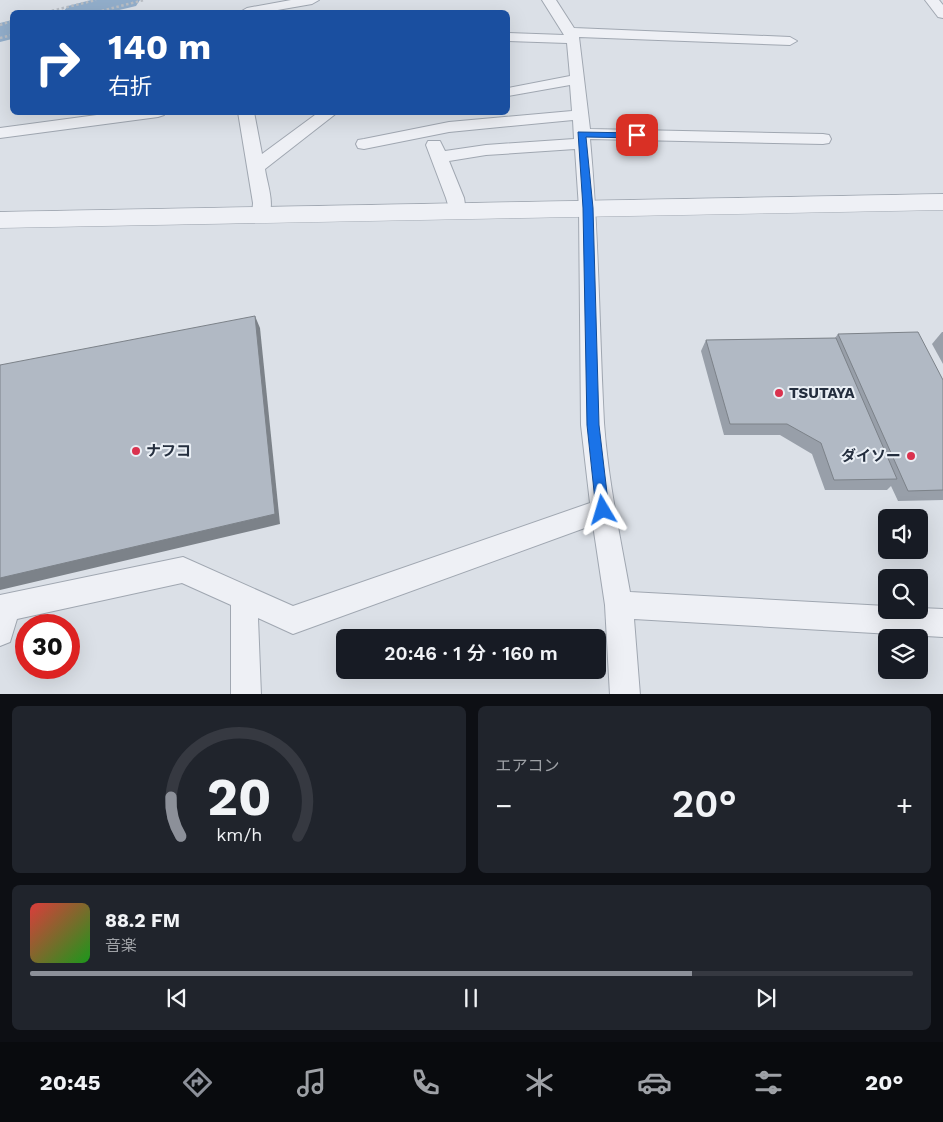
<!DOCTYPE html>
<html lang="ja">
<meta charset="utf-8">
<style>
body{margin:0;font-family:"Work Sans","Noto Sans JP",sans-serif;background:#20242c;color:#f1f3f6;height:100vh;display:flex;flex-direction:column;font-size:19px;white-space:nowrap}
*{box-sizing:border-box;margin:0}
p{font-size:16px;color:#9ea1a6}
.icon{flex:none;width:28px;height:28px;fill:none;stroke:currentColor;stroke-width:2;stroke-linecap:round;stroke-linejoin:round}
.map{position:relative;height:694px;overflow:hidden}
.panel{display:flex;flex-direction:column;gap:12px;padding:12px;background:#0d0f14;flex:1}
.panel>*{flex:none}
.guide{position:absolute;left:10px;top:10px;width:500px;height:105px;border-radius:8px;box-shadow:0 5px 20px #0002;background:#1a4fa0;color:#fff;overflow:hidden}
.fabs{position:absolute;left:878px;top:509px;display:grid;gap:10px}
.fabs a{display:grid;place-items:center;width:50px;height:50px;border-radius:8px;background:#171b24;box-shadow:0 5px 20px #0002;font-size:25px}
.speed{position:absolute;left:15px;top:614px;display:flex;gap:10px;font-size:25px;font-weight:700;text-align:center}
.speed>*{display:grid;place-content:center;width:65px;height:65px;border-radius:50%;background:#171b24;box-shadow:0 5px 20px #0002;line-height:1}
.speed .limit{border:8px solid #d22;background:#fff;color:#111}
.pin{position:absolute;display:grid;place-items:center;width:42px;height:42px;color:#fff;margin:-21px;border-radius:10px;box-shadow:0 2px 8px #0006}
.me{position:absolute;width:55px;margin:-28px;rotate:353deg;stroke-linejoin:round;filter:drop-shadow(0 0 4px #0008)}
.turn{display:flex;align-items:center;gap:18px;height:105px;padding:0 15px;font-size:22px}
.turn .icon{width:65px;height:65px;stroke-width:2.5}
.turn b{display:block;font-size:35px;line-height:42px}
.big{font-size:38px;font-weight:600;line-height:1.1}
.panel .widget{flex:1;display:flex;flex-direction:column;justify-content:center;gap:8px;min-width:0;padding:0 18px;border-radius:8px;background:#20242c}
.panel .dial{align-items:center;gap:0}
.dial svg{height:130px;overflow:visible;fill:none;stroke:#363941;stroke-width:7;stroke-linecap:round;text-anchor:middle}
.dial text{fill:#f1f3f6;stroke:none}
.song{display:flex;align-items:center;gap:15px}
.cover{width:60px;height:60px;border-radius:8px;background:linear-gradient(135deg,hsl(0 70% 55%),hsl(120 70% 35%))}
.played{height:5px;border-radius:2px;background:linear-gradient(90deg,#8c9099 75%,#363941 75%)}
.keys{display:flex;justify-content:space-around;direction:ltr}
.heat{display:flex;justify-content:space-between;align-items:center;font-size:28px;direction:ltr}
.panel .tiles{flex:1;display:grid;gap:12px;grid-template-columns:1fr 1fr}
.widget:last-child{grid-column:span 2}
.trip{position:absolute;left:336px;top:629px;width:270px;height:50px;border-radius:8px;background:#171b24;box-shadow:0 5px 20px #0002;font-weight:600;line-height:50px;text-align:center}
.menu{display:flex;height:80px;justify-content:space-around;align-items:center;background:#090b0e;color:#9ea1a6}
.menu .icon{width:35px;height:35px}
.menu .current{color:#8c9099}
.menu b{font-size:22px;color:#f1f3f6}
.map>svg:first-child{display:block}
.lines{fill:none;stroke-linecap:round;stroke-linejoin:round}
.river{fill:#92aecb;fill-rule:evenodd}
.minor-casing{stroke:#a0a7b1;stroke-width:2}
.tertiary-casing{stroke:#a0a7b1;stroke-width:1}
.path{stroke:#b9bec5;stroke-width:2.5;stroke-dasharray:2.5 2.5;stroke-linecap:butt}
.minor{fill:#eef0f5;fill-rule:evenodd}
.tertiary{fill:#eef0f5;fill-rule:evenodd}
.wall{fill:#989fa9}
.shaded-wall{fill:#7c8289}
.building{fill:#b1b9c4;stroke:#7c8289}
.route{fill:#1a73e8;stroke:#114b97}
.poi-dot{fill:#da324e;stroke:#eaeff5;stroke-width:2}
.labels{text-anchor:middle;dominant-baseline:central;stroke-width:4;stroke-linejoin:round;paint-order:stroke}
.poi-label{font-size:15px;font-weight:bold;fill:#242e3e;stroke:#eaeff5;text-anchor:start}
</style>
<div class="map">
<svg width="943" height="695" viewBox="0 0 943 695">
<rect width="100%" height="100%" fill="#dbe0e7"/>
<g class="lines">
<g class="river">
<polygon points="91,0 140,0 136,6 111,12 63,12 68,6"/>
<polygon points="12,20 12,39 0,42 0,23"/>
</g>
<defs>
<g id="minor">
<polygon points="291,0 319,0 312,4 266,12 240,12 247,8"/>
<path d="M542 0H556L574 28 790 37 797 41 790 45 579 37 590 129 823 134 829 135 831 139 829 143 823 144 590 139C599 234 599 328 604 423 608 480 620 536 630 592L886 606V610H919V608L943 609V637L634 619 640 695H610L605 605 593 525 293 634 258 618 261 695H231V605L182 583 17 619 10 642 0 646V595L183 557 293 606 590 503 581 425 579 208 575 149 486 155 449 161 464 198 466 211 463 215 457 217 451 215 446 198 426 145 428 141H440L445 151 486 145 574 139 573 120 449 132 364 149 358 148 356 144 358 140 364 139 449 122 572 111 570 85 508 96V88L570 76 567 43 508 41V33L564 35Z"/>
<polygon points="925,0 939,0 943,5 943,18 938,17"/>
<polygon points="119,112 166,112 164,115 158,117 0,138 0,128"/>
<path d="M238 112H254L262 154 319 112H338L265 169C267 184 276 206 267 219L261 221 255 219 252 215 253 203Z"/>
</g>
<polygon id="tertiary" points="943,194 943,210 0,228 0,212"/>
</defs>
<use href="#minor" class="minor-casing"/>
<use href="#tertiary" class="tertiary-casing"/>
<g class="path">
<polyline points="47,12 96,0"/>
<polyline points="97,12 144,0"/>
<polyline points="0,25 12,21"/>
<polyline points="0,38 12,35"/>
</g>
<use href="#minor" class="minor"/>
<use href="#tertiary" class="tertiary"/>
</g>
<g class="wall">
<polygon points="942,332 943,332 943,364 932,344"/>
<polygon points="838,334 943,380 943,500 898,501 891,486 887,490 825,490 812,454 780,435 724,435 701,351 706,340 835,338"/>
</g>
<polygon class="shaded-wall" points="255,316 260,328 280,524 0,590 0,578"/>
<g class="building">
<polygon points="255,316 275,514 0,578 0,365"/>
<polygon points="918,332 943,380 943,490 908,491 838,334"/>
<polygon points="836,338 897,479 834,480 821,443 787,424 730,424 706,340"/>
</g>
<polygon class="route" points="578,132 637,133 642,135 637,138 586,137 593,208 599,425 609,510 607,514 603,516 598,514 596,510 587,425 583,208"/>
<g class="poi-dot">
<circle cx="779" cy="393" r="5"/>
<circle cx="136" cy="451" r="5"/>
<circle cx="911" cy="456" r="5"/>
</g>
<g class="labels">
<g class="poi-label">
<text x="789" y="393">TSUTAYA</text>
<text x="146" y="451">ナフコ</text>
<text x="901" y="456" text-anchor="end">ダイソー</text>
</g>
</g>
</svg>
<div class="fabs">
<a><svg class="icon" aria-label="sound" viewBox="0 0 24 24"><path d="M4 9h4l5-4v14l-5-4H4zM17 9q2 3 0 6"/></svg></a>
<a><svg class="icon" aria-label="search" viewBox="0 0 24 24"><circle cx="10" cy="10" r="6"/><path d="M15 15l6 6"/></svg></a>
<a><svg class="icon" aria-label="layers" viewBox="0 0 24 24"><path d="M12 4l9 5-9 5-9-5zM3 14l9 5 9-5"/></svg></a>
</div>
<div class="speed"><div class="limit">30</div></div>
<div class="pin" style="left:637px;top:135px;background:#d93025"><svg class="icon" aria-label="arrive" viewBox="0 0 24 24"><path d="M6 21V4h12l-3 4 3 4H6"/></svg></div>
<svg class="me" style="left:603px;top:510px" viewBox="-20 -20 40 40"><path d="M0-17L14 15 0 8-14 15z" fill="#1a73e8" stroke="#fff" stroke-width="4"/></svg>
<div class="trip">20:46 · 1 分 · 160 m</div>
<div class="guide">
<div class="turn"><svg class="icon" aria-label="right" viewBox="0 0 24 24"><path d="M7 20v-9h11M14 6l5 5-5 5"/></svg><div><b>140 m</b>右折</div></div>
</div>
</div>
<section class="panel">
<div class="tiles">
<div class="widget dial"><svg viewBox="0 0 100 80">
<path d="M14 69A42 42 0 1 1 86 69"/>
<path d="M14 69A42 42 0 0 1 8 45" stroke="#8c9099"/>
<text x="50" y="56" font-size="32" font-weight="700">20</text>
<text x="50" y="72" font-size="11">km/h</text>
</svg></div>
<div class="widget"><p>エアコン</p>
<div class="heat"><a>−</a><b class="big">20°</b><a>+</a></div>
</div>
<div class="widget">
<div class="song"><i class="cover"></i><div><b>88.2 FM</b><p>音楽</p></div></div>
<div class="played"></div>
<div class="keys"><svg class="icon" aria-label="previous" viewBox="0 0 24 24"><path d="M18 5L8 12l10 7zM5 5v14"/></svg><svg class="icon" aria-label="pause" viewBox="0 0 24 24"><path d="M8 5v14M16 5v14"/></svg><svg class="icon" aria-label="next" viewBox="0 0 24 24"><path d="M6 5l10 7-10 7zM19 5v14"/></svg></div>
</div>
</div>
</section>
<nav class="menu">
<b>20:45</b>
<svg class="icon current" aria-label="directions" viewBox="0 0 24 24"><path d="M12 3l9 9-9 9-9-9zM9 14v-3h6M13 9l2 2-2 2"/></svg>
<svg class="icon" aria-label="music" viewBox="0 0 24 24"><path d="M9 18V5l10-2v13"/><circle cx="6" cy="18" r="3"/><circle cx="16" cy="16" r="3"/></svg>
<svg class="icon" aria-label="phone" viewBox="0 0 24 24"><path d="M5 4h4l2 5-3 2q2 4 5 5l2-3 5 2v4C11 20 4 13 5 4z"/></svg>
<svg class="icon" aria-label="climate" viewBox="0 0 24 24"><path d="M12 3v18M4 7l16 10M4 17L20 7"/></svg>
<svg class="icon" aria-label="car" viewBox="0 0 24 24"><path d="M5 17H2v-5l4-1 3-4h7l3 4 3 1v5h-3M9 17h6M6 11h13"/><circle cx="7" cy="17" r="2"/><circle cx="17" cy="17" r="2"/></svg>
<svg class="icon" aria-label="filters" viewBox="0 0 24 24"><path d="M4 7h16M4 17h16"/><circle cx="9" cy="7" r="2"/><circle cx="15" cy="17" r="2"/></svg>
<b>20°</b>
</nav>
